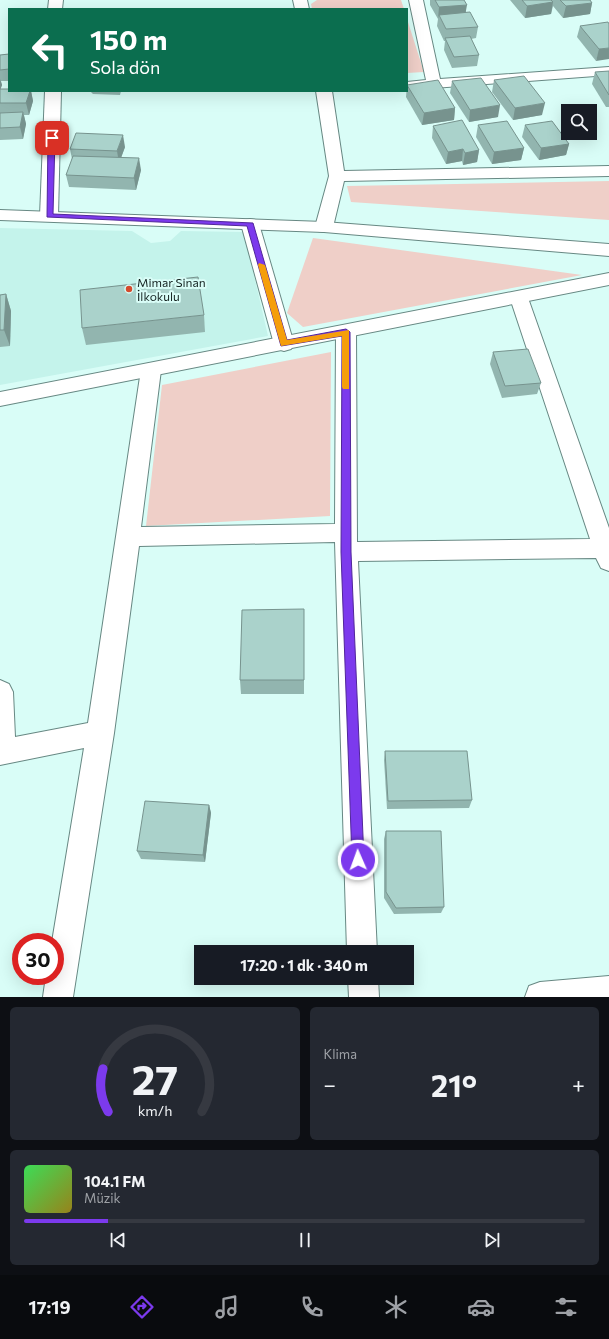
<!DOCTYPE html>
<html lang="tr">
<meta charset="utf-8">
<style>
body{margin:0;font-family:Commissioner,sans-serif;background:#242831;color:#f1f3f6;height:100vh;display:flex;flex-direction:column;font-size:15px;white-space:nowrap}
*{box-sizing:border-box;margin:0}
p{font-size:13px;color:#9ea1a6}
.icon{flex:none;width:22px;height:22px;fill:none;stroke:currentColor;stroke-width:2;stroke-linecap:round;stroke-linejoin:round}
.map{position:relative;height:997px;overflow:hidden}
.drawer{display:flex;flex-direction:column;gap:10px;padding:10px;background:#0d0f14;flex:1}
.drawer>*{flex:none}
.banner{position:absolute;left:8px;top:8px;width:400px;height:84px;border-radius:0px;box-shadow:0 4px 16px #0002;background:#0b6e4f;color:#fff;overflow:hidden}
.fabs{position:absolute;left:561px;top:104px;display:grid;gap:8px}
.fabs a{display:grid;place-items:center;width:36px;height:36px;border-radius:0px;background:#171b24;box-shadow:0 4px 16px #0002;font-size:20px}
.speed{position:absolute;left:12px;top:933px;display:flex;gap:8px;font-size:20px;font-weight:700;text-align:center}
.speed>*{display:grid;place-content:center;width:52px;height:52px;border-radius:50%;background:#171b24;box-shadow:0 4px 16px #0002;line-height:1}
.speed .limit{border:6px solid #d22;background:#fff;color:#111}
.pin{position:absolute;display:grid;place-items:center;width:34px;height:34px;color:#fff;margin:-17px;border-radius:8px;box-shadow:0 2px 6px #0006}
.me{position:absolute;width:44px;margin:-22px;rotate:358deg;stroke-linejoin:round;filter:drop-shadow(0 0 3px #0008)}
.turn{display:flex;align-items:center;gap:14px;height:84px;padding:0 16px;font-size:18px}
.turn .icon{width:52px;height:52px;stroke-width:2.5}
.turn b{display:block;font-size:28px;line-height:34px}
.big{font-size:30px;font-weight:700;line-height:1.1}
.drawer .widget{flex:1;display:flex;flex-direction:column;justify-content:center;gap:6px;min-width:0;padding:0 14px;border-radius:6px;background:#242831}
.drawer .dial{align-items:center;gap:0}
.dial svg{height:104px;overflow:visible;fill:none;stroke:#363941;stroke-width:7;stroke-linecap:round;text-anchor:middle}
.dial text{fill:#f1f3f6;stroke:none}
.song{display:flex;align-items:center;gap:12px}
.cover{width:48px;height:48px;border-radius:6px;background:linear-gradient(135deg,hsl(130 70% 55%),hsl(50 70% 35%))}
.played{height:4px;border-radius:2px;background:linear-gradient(90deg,#7c3aed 15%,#363941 15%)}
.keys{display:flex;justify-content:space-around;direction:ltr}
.heat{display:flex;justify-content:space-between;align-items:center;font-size:22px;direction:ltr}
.drawer .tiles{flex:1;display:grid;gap:10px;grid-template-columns:1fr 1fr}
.widget:last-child{grid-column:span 2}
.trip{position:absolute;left:194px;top:945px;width:220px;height:40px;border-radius:0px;background:#171b24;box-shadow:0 4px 16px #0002;font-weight:700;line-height:40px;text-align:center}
.dock{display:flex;height:64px;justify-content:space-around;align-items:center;background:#090b0e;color:#9ea1a6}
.dock .icon{width:28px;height:28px}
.dock .selected{color:#7c3aed}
.dock b{font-size:18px;color:#f1f3f6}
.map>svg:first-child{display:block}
.built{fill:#c4f3eb}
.green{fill:#efcfc8}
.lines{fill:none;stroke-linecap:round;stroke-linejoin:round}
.street-casing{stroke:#678883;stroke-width:2}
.secondary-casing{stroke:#678883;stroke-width:2}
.street{fill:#fff;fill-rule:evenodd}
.secondary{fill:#fff;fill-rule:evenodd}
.wall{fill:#92b5af}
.shaded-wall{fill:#77938e}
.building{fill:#aad2cb;stroke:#77938e}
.route{fill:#7c3aed;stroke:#51269a}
.slow{fill:#f59e0b}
.poi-dot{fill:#d54a2c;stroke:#d9fdf7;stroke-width:1.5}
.labels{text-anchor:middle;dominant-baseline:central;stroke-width:4;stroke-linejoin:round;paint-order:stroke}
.poi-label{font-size:12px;fill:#13211f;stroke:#d9fdf7;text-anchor:start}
</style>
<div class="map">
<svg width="609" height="997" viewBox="0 0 609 997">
<rect width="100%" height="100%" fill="#d9fdf7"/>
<polygon class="built" points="0,228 132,231 151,243 170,241 181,231 244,232 268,336 0,385"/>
<g class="green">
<polygon points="317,0 401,0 404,9 312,9 311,4"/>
<polygon points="407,19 424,72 407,73"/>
<polygon points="609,181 609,220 351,202 347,186"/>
<polygon points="313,238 582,275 303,327 287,313"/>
<polygon points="331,352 330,516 146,526 162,385"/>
</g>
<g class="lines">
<defs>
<g id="street">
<polygon points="49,0 63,0 62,9 48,9"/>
<polygon points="293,0 307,0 309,9 295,9"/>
<polygon points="409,0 423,0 440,79 609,67 609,75 407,90 407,82 426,80"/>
<polygon points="45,91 61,91 58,216 55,220 49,221 43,220 40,216"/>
<polygon points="316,91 332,91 344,171 609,166 609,176 344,181 333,227 330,231 324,232 318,231 315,227 329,176"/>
<polygon points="250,219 256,220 259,224 294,344 291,349 284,351 277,349 274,344 241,224 244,220"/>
<polygon points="519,292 526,294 528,298 609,528 609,571 601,568 596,558 358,561 377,952 347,952 335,542 139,546 114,733 73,997 43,997 46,976 55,976 55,942 52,942 84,748 0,765 0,680 9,684 13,692 15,737 88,723 141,370 144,365 151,363 158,365 161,370 141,527 335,524 336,332 339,327 346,325 353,327 356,332 357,542 590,539 510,298 512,294"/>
<polygon points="609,976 609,997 525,997 529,986 540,982"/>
<polygon points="348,978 378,978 379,997 349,997"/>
</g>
<g id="secondary">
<polygon points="0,210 324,222 609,244 609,256 324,232 0,220"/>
<polygon points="609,273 609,285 0,406 0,392"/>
</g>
</defs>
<use href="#street" class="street-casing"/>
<use href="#secondary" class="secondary-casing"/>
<use href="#street" class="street"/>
<use href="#secondary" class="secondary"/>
</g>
<g class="wall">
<polygon points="430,0 464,0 466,13 478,27 476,38 471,39 479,55 477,66 452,68 444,50 445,41 444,41 437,26 438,19 430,5"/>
<polygon points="510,0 590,0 592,3 590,14 563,18 553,6 551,14 525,18"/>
<polygon points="609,24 596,61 577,37 580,26"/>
<polygon points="9,54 9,81 1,81 2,85 0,89 9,91 31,91 33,101 29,115 24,115 26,124 23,139 0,140 0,55"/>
<polygon points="609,71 609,107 606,107 592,84 595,72"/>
<polygon points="494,80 542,115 513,120 492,92"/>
<polygon points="452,81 498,117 469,122 450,93"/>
<polygon points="407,85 455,108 454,120 422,125 406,97"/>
<polygon points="83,91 121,91 120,95 93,94 90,91"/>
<polygon points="478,125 524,148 521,160 492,164 476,137"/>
<polygon points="525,125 569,144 566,155 539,160 522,137"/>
<polygon points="433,126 479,150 477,162 463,165 462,161 446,164 432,138"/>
<polygon points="125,147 121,158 141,170 136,190 69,187 66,175 72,159 70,149"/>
<polygon points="6,294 11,311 10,346 0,347 0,295"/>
<polygon points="204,315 205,332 86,345 82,328"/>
<polygon points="493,352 541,383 537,394 502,398 490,364"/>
<polygon points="304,609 304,694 241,694 240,680"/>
<polygon points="385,751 472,800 469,808 387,809 384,760"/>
<polygon points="209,805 211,813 205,862 141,859 137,851"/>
<polygon points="386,831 444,907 441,913 394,914 384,898 384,839"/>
</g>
<g class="shaded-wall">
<polygon points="553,2 551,14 525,18 527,6"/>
<polygon points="592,3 590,14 563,18 566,6"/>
<polygon points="467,5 465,16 439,15 438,19 439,7"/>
<polygon points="609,48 609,59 596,61 599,49"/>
<polygon points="0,79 2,85 0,91"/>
<polygon points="30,91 31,91 33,101 29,115 26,103"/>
<polygon points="545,103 542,115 513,120 515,108"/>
<polygon points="500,105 498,117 469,122 470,110"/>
<polygon points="455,108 454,120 422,125 424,113"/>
<polygon points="23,112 26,124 23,139 20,127"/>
<polygon points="123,135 125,147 119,163 117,151"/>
<polygon points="569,144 566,155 539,160 541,148"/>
<polygon points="524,148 521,160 492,164 494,152"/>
<polygon points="463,149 462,161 446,164 448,152"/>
<polygon points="479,150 477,162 463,165 465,153"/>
<polygon points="139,158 141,170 136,190 134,178"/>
<polygon points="6,294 11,311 10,346 4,330"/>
<polygon points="209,805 211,813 205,862 203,855"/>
</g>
<g class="building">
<polygon points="435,0 464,0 467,5 439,7"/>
<polygon points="522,0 551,0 553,2 527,6"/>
<polygon points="560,0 590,0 592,3 566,6"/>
<polygon points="470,12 478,27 446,29 439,15"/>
<polygon points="608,22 609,24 609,48 599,49 580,26"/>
<polygon points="470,36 479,55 454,57 445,38"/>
<polygon points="9,54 9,69 0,70 0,55"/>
<polygon points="609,71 609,95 595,72"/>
<polygon points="524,76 545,103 515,108 494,80"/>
<polygon points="481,78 500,105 470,110 452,81"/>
<polygon points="438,80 455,108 424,113 407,85"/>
<polygon points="0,89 9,89 9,91 30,91 26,103 0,103"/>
<polygon points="23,112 20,127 0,128 0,113"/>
<polygon points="462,120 479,150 465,153 463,149 448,152 433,126"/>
<polygon points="507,121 524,148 494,152 478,125"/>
<polygon points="552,121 569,144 541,148 525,125"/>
<polygon points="76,133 123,135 117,151 70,149"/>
<polygon points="73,156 139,158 134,178 66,175"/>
<polygon points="198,277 204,315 82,328 80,290"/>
<polygon points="6,294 4,330 0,330 0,295"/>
<polygon points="528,349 541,383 505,386 493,352"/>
<polygon points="304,609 304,680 240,680 242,610"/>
<polygon points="385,751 467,751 472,800 388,801"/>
<polygon points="145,801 209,805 203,855 137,851"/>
<polygon points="386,831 441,831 444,907 396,908 386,892"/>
</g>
<polygon class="route" points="52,136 55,138 53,214 253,223 287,340 346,329 350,332 351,552 364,860 362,864 358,866 354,864 352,860 341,552 342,336 281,346 247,226 47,217 48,138"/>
<polygon class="slow" points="259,263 265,265 287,340 349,330 349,389 343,389 342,387 342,336 281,346 258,265"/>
<circle class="poi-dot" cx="129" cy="289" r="4"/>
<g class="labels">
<g class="poi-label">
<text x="137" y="282">Mimar Sinan<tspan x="137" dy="14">İlkokulu</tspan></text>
</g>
</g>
</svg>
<div class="fabs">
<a><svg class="icon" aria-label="search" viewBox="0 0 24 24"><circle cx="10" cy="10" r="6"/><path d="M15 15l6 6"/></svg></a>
</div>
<div class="speed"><div class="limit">30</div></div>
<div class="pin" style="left:52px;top:138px;background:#d93025"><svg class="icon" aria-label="arrive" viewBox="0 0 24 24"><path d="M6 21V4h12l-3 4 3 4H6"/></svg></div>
<svg class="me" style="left:358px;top:860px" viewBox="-20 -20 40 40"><circle r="17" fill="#7c3aed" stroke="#fff" stroke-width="3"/><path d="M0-11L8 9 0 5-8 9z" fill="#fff"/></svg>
<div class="trip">17:20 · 1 dk · 340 m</div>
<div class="banner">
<div class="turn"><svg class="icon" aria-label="left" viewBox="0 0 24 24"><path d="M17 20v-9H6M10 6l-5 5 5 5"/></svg><div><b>150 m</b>Sola dön</div></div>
</div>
</div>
<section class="drawer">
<div class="tiles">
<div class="widget dial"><svg viewBox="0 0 100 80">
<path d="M14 69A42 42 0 1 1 86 69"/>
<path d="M14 69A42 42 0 0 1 10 36" stroke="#7c3aed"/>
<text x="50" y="56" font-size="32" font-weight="700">27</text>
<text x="50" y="72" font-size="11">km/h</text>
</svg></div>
<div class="widget"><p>Klima</p>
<div class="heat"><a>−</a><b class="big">21°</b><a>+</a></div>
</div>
<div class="widget">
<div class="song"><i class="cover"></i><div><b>104.1 FM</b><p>Müzik</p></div></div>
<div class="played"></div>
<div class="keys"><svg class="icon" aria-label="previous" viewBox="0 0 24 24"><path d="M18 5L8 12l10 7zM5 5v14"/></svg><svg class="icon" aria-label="pause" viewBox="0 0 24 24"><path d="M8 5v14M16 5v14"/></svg><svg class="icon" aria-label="next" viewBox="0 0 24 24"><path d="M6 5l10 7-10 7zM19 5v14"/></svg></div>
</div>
</div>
</section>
<nav class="dock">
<b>17:19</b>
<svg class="icon selected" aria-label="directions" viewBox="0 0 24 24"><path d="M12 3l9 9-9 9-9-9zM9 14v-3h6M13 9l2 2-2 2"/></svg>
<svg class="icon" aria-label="music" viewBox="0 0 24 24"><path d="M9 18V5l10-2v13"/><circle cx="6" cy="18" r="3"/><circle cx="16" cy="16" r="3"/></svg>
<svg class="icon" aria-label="phone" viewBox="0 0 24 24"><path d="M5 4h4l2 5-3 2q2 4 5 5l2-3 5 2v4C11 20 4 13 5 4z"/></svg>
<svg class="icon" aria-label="climate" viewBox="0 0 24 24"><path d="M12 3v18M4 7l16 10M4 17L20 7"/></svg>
<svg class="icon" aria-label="car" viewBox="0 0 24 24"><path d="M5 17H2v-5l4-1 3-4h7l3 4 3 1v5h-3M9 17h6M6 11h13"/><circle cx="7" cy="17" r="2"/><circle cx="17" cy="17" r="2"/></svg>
<svg class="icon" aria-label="filters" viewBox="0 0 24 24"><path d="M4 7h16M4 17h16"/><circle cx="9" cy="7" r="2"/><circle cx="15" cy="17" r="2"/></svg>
</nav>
